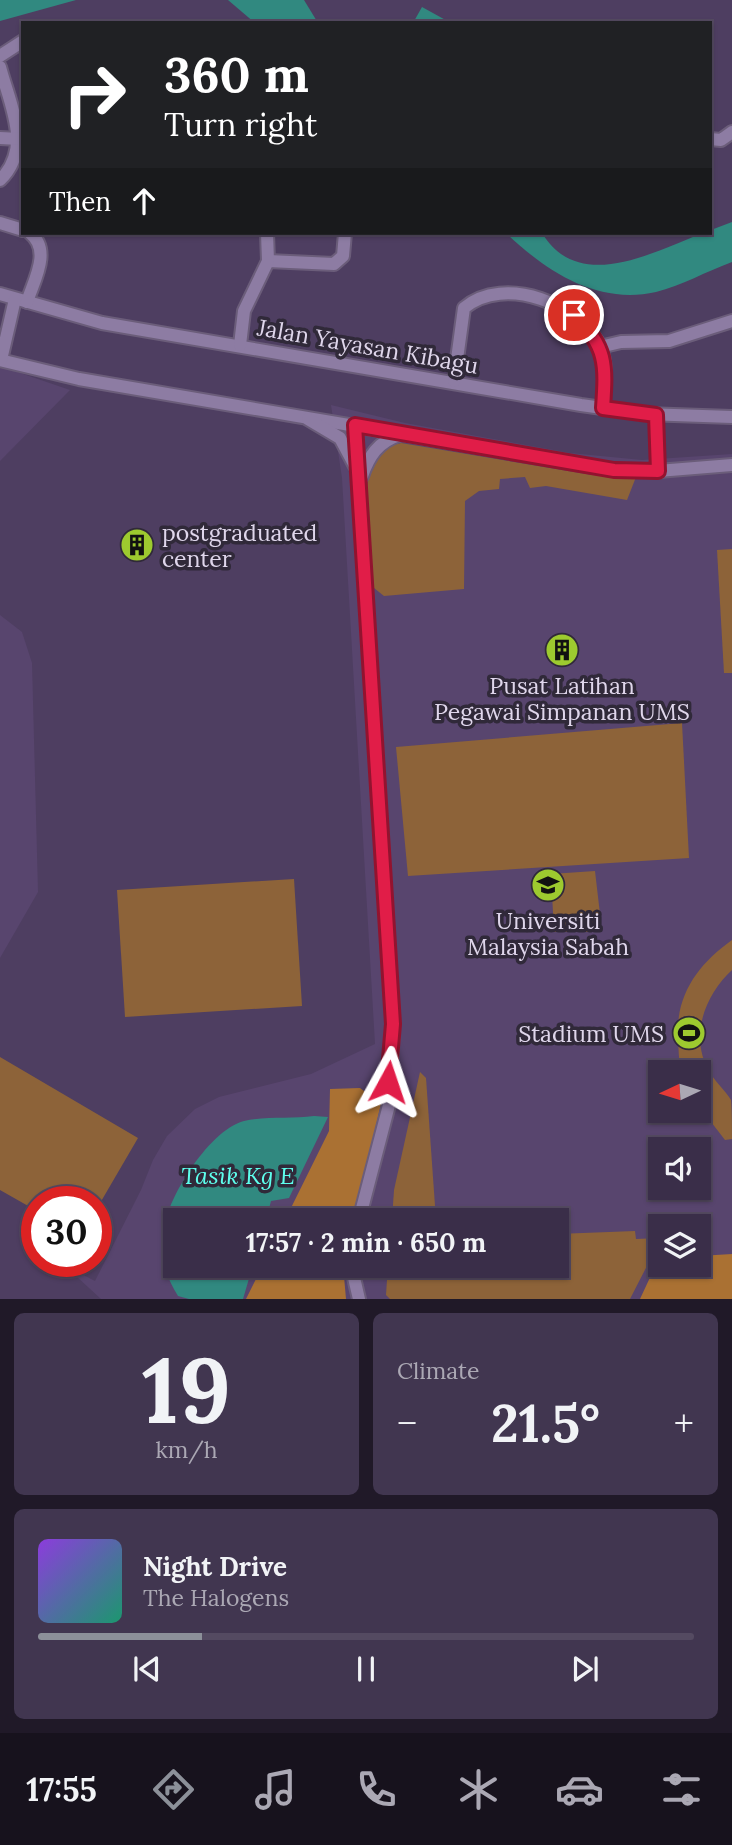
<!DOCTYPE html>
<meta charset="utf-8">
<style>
body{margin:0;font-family:Lora,serif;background:#413650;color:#f1f3f6;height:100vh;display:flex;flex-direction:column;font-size:26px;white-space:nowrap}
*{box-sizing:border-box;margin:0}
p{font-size:23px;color:#aba8b4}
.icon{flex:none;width:38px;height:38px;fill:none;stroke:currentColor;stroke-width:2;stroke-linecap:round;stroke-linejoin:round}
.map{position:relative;height:1299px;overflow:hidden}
.panel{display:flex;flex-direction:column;gap:14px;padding:14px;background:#201928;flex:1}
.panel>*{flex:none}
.hud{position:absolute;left:21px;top:21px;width:691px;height:214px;border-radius:0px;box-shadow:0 2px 5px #0004,0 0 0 2px #544a61;background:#202124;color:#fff;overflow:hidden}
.needle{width:46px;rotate:266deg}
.fabs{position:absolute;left:648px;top:1060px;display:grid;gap:14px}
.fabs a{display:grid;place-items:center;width:63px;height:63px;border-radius:0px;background:#3a2e49;box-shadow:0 2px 5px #0004,0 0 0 2px #544a61;font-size:35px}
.speed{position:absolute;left:21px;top:1186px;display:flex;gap:14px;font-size:35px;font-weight:700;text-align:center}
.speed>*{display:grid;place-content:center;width:91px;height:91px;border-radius:50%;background:#3a2e49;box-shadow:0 2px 5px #0004,0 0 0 2px #544a61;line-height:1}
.speed .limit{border:10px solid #d22;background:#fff;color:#111}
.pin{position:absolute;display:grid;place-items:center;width:60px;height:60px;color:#fff;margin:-30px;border:4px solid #fff;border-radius:50%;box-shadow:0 2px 7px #0007}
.me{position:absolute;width:77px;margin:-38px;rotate:5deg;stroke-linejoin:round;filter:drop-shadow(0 0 5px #0008)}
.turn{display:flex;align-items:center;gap:24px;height:147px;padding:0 28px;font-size:32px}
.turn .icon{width:91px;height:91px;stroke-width:2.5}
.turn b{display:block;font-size:49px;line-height:60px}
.then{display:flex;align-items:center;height:66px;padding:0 28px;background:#0003;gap:14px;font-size:26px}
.big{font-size:52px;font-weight:700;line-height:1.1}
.panel .tile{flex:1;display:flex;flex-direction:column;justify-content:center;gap:10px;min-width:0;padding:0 24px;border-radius:10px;background:#413650}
.panel .dial{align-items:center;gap:0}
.dial b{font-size:91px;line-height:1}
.song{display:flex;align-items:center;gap:21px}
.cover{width:84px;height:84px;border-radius:10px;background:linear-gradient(135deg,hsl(270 70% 55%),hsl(160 70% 35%))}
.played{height:7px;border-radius:4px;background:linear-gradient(90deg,#8c9099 25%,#544a61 25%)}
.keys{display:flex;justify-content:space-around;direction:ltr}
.heat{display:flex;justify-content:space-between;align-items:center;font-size:38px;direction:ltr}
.panel .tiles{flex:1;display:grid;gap:14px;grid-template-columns:1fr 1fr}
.tile:last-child{grid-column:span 2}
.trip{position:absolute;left:163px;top:1208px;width:406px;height:70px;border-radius:0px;background:#3a2e49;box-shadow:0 2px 5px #0004,0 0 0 2px #544a61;font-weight:700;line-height:70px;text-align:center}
.dock{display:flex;height:112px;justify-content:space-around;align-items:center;background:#17121d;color:#aba8b4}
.dock .icon{width:49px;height:49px}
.dock .current{color:#8c9099}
.dock b{font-size:32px;color:#f1f3f6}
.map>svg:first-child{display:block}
.built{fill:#58456e;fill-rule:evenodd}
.green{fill:#8d6339}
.forest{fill:#aa7133}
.water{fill:#318980}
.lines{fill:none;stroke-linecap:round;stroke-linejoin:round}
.minor-casing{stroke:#6b5d7a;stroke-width:16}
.minor{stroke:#8d7ca3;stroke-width:12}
.route-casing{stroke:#92132f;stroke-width:18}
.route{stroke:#e11d48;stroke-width:12}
.labels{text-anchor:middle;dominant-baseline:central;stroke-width:7;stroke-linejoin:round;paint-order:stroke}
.street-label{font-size:23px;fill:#dfd6eb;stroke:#302939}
.poi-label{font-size:23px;fill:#dfd6eb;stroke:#302939}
.water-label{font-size:24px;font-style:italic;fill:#5effed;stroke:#302939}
</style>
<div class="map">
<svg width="732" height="1299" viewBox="0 0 732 1299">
<rect width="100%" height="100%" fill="#4e3e61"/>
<g class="built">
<polygon points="0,366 70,390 0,461"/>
<path d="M331 405 405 423 570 453 642 460 732 454V1299H101L64 1265 95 1281 141 1190 153 1160 167 1136 195 1109 219 1097 311 1074 375 1044 342 478ZM660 1073H698V1111H660ZM660 1150H698V1188H660ZM175 1220H556V1265H175ZM660 1227H698V1265H660Z"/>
<polygon points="0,615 22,632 32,663 38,892 0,958"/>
</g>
<g class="green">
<path d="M401 443 592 475 636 477 627 500 546 486 530 488 525 477 500 479 499 489 479 491 465 501 464 589 384 596 374 588C372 558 356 468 380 449 385 446 395 445 401 443Z"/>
<polygon points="732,549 732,673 724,673 717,550"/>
<polygon points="682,723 689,858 408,876 396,747"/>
<polygon points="595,871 600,914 595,915 597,932 554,932 551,874"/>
<polygon points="294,879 302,1006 125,1017 117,890"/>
<path d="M732 940V970C704 996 688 1039 711 1074 716 1083 726 1091 731 1100 732 1110 732 1128 732 1139L725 1140 698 1105V1073H683C678 1062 679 1052 678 1040 675 996 697 965 732 940Z"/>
<polygon points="0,1057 138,1138 96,1210 96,1202 37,1202 37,1211 0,1190"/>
<polygon points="420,1072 426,1078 436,1220 392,1220 394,1190"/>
<polygon points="635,1231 636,1239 660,1238 660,1258 650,1260 630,1299 390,1299 386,1295 388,1265 556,1265 557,1234"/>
</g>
<g class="forest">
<polygon points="360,1088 381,1104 354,1220 285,1220 329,1131 330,1089"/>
<polygon points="732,1254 732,1299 640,1299 653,1271 671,1265 698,1265 699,1256"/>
<polygon points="263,1265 343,1265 346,1299 246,1299"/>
</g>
<g class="water">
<polygon points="0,0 76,0 0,21"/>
<polygon points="228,0 304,0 318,23 255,23"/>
<polygon points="422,7 451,23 413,23"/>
<path d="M732 222V262C707 271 681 286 656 292 597 305 547 272 506 233H542C579 294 653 252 703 233H710L711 230Z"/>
<path d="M314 1116 328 1117 289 1198 271 1201 266 1220H175V1265H253L243 1299H189L178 1296C167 1278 161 1262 162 1240 162 1205 208 1130 244 1121 266 1116 292 1119 314 1116Z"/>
</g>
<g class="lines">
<defs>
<g id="minor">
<polyline points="0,56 23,41"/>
<path d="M0 67C10 105 33 148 0 180"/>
<polyline points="0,138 19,139"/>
<polyline points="710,139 721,140 732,132"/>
<polyline points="0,223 23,230"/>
<polyline points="268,261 334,264 343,256 345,233"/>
<polyline points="0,294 102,323 581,405 645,414 732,417"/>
<path d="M27 302C34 280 52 250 30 233"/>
<polyline points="240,345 244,311 268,261 267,233"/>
<polyline points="600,347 621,342 669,341 732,321"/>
<polyline points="0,360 79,379 614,470 658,471 732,465"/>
<polyline points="1,360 15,299"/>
<path d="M454 381 464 308C504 274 582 304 601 349 608 368 604 388 602 408"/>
<polyline points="656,415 658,471"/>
<polyline points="308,419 340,438 355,466"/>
<polyline points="355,425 393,1024 389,1105 359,1220"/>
<path d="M362 476C369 456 378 442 399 435"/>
<polyline points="351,1265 359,1299"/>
</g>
</defs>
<use href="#minor" class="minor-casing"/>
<use href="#minor" class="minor"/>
</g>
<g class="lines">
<defs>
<path id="route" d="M388 1082 393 1024 355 425 614 470 658 471 656 415 603 408C606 365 607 346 574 315"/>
</defs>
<use href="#route" class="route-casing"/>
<use href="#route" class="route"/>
</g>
<defs>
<symbol id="building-disc" viewBox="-11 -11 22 22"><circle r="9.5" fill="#9dca2f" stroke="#302939"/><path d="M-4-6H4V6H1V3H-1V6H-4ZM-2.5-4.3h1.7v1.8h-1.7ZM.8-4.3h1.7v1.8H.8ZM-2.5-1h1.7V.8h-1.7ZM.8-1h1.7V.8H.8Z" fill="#111"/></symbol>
<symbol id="university-disc" viewBox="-11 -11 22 22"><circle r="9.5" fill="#9dca2f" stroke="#302939"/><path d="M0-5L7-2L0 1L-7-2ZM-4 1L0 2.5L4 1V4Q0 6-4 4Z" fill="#111"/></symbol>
<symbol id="stadium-disc" viewBox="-11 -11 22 22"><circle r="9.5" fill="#9dca2f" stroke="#302939"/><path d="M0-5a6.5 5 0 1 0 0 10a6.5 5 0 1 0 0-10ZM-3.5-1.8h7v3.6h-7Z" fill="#111"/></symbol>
</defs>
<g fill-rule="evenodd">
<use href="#building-disc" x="118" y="526" width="38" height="38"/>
<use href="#building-disc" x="543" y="631" width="38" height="38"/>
<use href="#university-disc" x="529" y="866" width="38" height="38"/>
<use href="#stadium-disc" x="670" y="1014" width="38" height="38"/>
</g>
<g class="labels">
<g class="street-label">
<text transform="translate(368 346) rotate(10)">Jalan Yayasan Kibagu</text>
</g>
<g class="poi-label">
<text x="162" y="532" text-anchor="start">postgraduated<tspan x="162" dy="26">center</tspan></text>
<text x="562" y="685">Pusat Latihan<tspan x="562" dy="26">Pegawai Simpanan UMS</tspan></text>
<text x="548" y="920">Universiti<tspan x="548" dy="26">Malaysia Sabah</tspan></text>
<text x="664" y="1033" text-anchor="end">Stadium UMS</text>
</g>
<g class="water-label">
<text x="238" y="1175">Tasik Kg E</text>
</g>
</g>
</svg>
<div class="fabs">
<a><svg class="needle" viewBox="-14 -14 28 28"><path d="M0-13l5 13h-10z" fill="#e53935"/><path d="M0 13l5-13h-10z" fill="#aba8b4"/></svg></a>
<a><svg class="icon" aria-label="sound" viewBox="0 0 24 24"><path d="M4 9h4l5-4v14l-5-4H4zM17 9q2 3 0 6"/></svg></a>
<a><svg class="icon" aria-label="layers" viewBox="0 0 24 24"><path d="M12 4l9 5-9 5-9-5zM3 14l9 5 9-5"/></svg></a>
</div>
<div class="speed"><div class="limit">30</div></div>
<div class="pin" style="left:574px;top:315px;background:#d93025"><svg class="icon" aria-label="arrive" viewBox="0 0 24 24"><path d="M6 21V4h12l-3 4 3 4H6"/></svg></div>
<svg class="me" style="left:388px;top:1082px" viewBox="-20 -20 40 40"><path d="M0-17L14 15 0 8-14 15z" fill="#e11d48" stroke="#fff" stroke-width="4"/></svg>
<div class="trip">17:57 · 2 min · 650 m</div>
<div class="hud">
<div class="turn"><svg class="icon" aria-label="right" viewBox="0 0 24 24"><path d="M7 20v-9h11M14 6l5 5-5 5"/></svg><div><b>360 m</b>Turn right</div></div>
<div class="then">Then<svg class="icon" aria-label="ahead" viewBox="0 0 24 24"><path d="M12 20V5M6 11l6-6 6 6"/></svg></div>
</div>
</div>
<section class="panel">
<div class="tiles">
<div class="tile dial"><b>19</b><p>km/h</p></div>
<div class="tile"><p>Climate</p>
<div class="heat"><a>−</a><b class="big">21.5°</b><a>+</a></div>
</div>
<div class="tile">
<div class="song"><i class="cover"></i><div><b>Night Drive</b><p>The Halogens</p></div></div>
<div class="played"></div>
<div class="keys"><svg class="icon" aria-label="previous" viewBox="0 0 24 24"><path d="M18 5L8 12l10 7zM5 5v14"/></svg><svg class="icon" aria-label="pause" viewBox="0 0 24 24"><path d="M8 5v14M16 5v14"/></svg><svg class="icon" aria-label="next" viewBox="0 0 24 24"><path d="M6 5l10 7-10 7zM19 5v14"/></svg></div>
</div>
</div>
</section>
<nav class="dock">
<b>17:55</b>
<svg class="icon current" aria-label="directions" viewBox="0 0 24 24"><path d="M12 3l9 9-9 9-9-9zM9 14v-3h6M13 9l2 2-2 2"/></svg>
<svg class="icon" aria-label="music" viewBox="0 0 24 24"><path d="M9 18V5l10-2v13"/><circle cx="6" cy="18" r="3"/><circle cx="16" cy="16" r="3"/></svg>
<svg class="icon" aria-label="phone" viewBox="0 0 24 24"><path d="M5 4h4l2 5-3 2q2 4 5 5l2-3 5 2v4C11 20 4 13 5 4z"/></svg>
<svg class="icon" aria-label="climate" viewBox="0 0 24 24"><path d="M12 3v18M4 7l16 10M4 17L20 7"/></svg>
<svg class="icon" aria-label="car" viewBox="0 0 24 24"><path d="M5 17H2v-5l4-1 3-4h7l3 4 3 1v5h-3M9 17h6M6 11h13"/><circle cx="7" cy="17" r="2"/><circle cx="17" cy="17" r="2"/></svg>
<svg class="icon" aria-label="filters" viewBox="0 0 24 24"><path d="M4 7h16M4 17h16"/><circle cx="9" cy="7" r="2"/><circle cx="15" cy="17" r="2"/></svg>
</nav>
